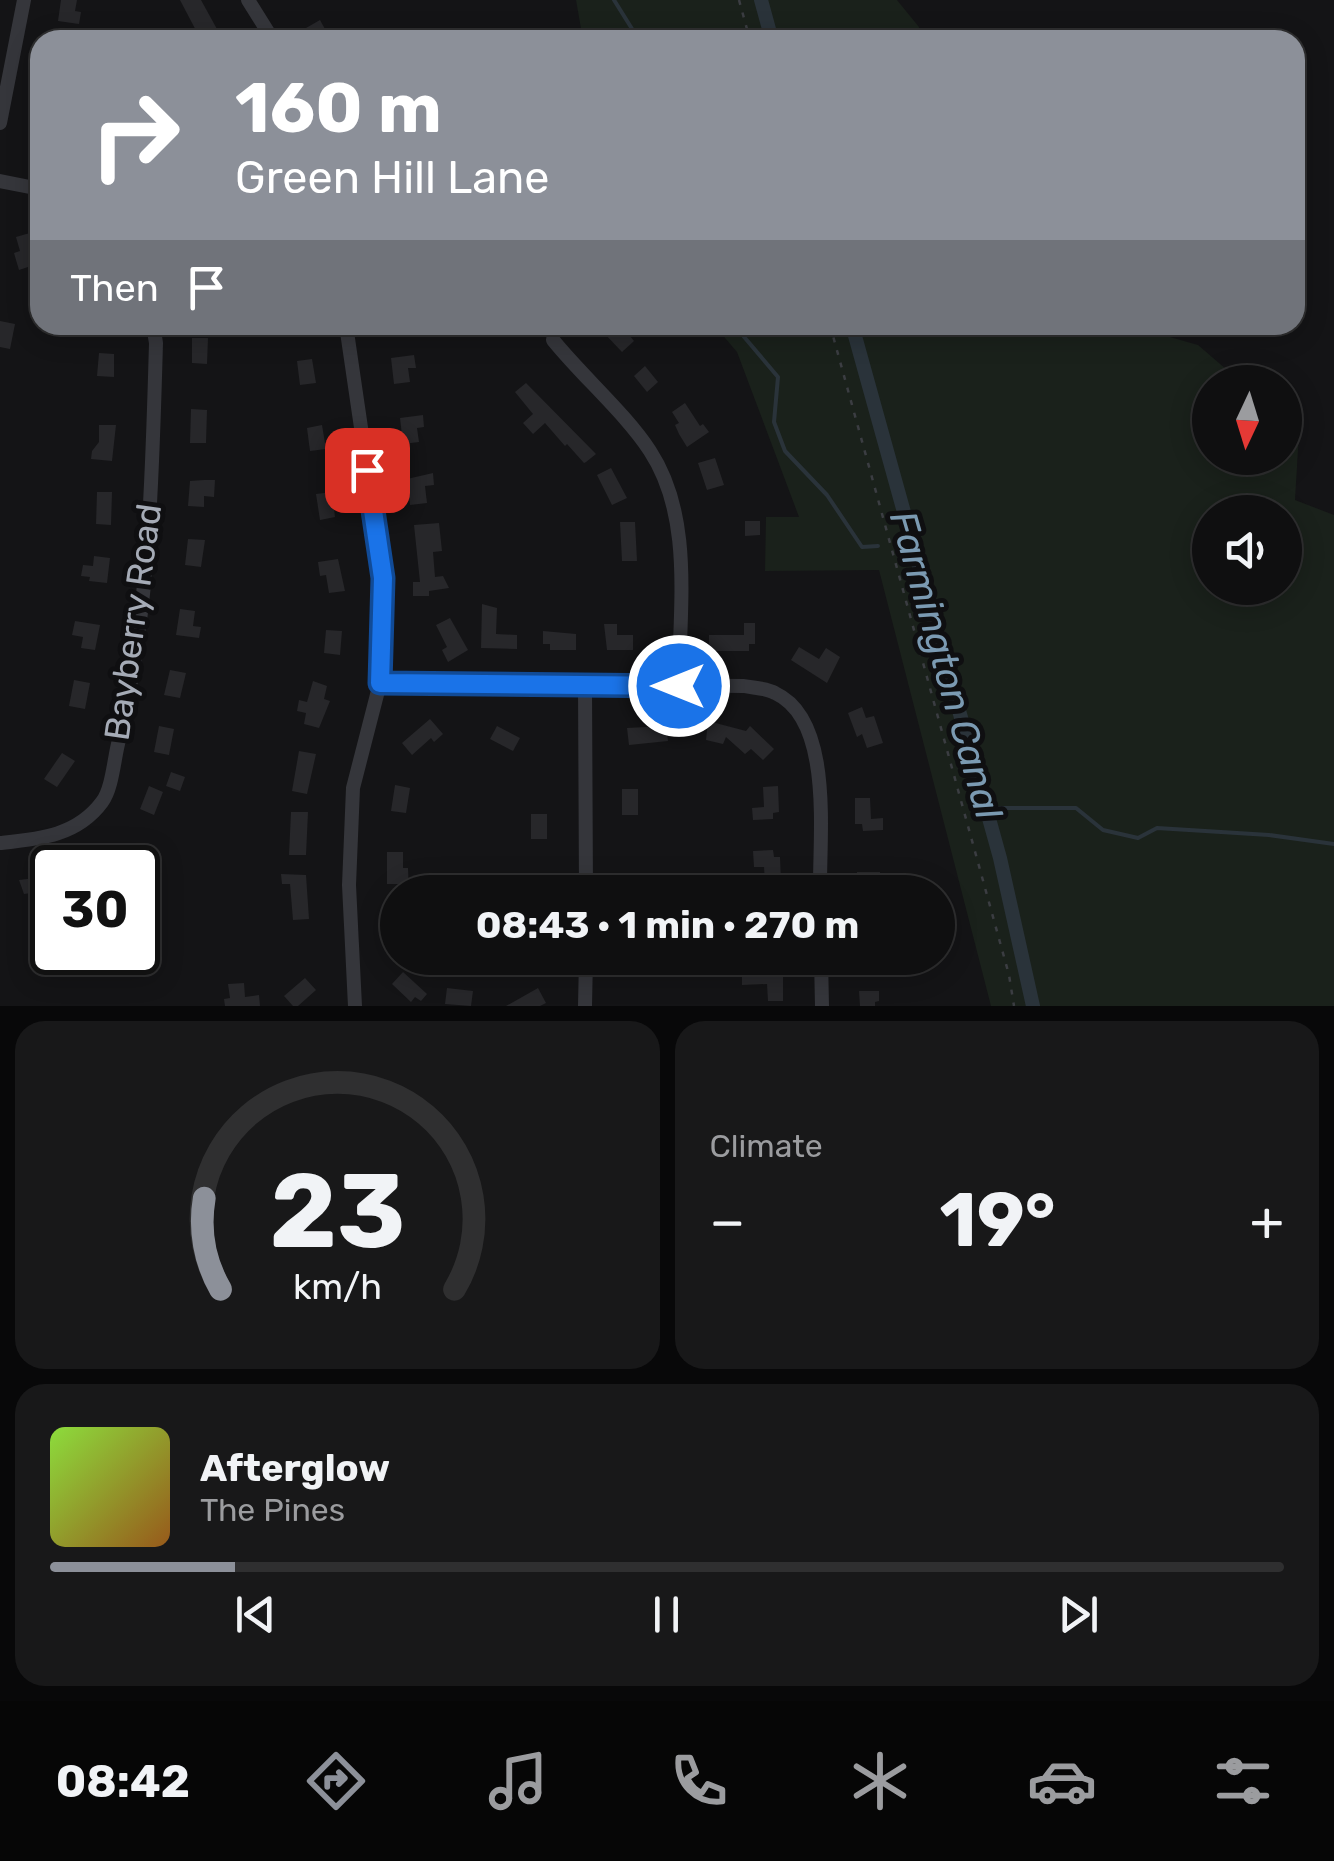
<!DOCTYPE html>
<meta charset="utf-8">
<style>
body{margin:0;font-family:Rubik,sans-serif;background:#181819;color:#f1f3f6;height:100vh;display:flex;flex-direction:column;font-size:38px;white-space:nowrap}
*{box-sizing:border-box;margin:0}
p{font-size:32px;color:#9b9c9f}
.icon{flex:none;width:55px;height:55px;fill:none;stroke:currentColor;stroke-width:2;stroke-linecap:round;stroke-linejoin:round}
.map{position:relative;height:1006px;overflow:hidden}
.details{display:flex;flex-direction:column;gap:15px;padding:15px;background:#080809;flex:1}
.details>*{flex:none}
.banner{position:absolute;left:30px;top:30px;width:1275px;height:305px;border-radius:30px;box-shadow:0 5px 25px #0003,0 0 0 2px #2f2f30;background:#8c9099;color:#fff;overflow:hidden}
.needle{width:65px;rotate:184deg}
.tools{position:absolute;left:1192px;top:365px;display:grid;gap:20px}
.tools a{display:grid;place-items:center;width:110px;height:110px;border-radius:50%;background:#0f0f10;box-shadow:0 5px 25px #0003,0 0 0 2px #2f2f30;font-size:50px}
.speed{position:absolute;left:30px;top:845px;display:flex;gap:20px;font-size:50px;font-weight:700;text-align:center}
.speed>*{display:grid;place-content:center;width:130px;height:130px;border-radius:50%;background:#0f0f10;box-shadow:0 5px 25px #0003,0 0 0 2px #2f2f30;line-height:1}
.speed .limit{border:5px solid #111;border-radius:15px;background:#fff;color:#111}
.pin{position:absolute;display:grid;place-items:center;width:85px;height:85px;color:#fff;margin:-42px;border-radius:20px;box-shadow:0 5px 15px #0006}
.me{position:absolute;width:110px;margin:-55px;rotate:270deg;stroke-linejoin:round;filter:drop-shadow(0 0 8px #0008)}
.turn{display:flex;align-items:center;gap:35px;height:210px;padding:0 40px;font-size:45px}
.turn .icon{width:130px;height:130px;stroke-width:2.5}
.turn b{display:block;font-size:70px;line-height:85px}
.then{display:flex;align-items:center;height:95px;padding:0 40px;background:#0003;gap:20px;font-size:38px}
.big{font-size:75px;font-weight:700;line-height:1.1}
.details .widget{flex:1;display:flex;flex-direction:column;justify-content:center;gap:15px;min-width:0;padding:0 35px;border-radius:30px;background:#181819}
.details .dial{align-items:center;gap:0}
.dial svg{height:260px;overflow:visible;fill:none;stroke:#2f2f30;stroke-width:7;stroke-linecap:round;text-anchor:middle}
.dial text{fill:#f1f3f6;stroke:none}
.song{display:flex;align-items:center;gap:30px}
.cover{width:120px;height:120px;border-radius:15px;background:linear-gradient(135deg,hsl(90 70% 55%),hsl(30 70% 35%))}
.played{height:10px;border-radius:5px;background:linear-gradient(90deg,#8c9099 15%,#2f2f30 15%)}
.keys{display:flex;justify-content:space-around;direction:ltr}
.heat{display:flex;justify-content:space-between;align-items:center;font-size:55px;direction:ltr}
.details .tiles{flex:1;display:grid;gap:15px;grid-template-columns:1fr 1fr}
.widget:last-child{grid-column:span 2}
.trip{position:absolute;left:380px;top:875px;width:575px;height:100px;border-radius:50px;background:#0f0f10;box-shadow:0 5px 25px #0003,0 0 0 2px #2f2f30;font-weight:700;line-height:100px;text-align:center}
.dock{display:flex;height:160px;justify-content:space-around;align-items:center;background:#060606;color:#9b9c9f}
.dock .icon{width:70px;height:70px}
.dock .current{color:#8c9099}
.dock b{font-size:45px;color:#f1f3f6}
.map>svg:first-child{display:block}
.green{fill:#1a211b;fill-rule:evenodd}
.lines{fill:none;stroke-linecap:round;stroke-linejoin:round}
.stream{stroke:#2a333a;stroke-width:4}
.canal{stroke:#2a333a;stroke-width:14}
.building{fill:#27272a}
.path{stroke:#3b3d42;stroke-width:2.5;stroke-dasharray:5 8;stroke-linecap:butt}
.minor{stroke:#35363b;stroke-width:14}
.route-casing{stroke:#114b97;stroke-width:25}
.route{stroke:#1a73e8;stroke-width:18}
.labels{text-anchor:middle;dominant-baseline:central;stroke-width:10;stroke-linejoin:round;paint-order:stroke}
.street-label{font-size:35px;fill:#a5abb6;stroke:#0f0f11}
.water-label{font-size:38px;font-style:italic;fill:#7b9ab2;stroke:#0f0f11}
</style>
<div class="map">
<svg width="1334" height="1006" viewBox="0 0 1334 1006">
<rect width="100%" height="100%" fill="#141416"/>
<g class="green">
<polygon points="576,0 897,0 919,27 917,40 583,40"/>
<path d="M714 325H1128L1198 345 1241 382H1210V458H1285V421L1299 433 1295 500 1334 515V1006H991L879 570 765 571 766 517H799L737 352ZM1210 512H1285V588H1210Z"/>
</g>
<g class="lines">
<g class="stream">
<polyline points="614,0 639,40"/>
<polyline points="734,325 778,377 774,422 785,451 827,495 862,547 878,546"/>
<polyline points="904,546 916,555"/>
<polyline points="986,808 1076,808 1103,830 1138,838 1157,828 1269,835 1334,844"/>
</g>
<g class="canal">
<polyline points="761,0 772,40"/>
<polyline points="852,325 1000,858 1033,1006"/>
</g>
</g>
<g class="building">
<polygon points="61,0 77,0 75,11 81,12 79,24 58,21"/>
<polygon points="180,0 201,0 223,40 201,40"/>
<polygon points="320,20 331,40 313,40 306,28"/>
<polygon points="40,230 40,246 29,249 34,265 19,270 14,253 20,251 16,237"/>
<polygon points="0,321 15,324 10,349 0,347"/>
<polygon points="611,325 621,325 634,341 622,352 603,332"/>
<polygon points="192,338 208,338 207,364 192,363"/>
<polygon points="99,353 114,354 114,377 97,376"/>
<polygon points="414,355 416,368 408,368 410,382 394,384 391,358"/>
<polygon points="312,359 316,383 300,385 297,361"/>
<polygon points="645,366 658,382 647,392 634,376"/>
<polygon points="526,383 596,454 586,462 584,463 567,444 565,446 545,423 533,434 523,423 533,414 515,392"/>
<polygon points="685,403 700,426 703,424 709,432 687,447 679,434 675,425 679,423 672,412"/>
<polygon points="191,409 207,410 206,443 190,443"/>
<polygon points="423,415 424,427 417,428 419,442 403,444 400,418"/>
<polygon points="99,425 116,425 112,461 91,459 92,451 99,442"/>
<polygon points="322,425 326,449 310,451 307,428"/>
<polygon points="715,458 724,485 707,490 698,463"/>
<polygon points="611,468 627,498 612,505 597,475"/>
<polygon points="433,473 434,485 425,486 427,503 410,505 407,479"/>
<polygon points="204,480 215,480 214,497 204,496 204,507 188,506 190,481"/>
<polygon points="97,492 112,492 111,525 96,524"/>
<polygon points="332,492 335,517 320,520 316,494"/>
<polygon points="745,521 760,521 760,535 745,536"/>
<polygon points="620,522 635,522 637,561 622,561"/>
<polygon points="439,523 442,551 433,552 435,577 443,576 449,588 429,591 429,596 413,596 413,582 420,582 414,525"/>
<polygon points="188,539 205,540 201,567 185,565"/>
<polygon points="94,556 110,558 107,583 89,581 90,577 81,576 83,565 93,566"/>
<polygon points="338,559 345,591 329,593 326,575 320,576 318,562"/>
<polygon points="482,604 497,608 496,634 517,635 517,649 481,648"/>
<polygon points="180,609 195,611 193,626 201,627 199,638 176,635"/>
<polygon points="450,618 468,650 448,662 442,650 447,647 436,625"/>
<polygon points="75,621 100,625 95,650 81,648 83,637 72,635"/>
<polygon points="744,623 755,623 755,644 749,644 749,651 709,651 709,635 744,635"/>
<polygon points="604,624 617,624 617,635 633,635 633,650 607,650"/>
<polygon points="326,630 342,631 340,655 324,653"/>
<polygon points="543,631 576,634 576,650 550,650 550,644 543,644"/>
<polygon points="799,647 819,659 826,648 840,657 827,683 791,660"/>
<polygon points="170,670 186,673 180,698 164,695"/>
<polygon points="74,680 90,683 85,709 69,706"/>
<polygon points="313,681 327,686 324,699 330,701 319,728 304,724 306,713 297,711 299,700 307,702"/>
<polygon points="862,707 866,718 874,716 883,743 867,748 862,734 857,737 848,713"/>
<polygon points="430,719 443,734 434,742 431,738 412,755 402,743"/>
<polygon points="708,721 746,731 750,726 774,749 763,760 751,749 745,754 726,737 723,744 706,740"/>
<polygon points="159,726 174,729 169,755 154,752"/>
<polygon points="497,726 520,738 513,751 490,739"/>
<polygon points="666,726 668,741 629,745 627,728"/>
<polygon points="299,751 316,754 307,794 292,791"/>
<polygon points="62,753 75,761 57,787 44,779"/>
<polygon points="171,772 185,777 180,791 166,786"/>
<polygon points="395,785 410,788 406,813 391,811"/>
<polygon points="149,786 163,792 154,815 140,809"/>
<polygon points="778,786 779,812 773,813 773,819 753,820 752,808 764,807 763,787"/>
<rect x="622" y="789" width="16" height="26"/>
<polygon points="855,798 870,798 871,819 883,818 883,830 863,831 862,824 855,824"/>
<polygon points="291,812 308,812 306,855 289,855"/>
<rect x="531" y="814" width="16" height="25"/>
<polygon points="106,850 115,864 110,868 80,868"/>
<polygon points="773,850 774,857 780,857 781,882 765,883 764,867 754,867 753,851"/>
<polygon points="387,852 403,852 403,868 408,868 409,892 403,892 401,884 387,884"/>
<polygon points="857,872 880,872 880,887 872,887 872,892 857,892"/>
<polygon points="281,874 306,875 309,919 293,920 290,884 282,884"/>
<polygon points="52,876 52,892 45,893 46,899 33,900 32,893 24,894 19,880"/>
<polygon points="640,883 640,892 605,892 605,884"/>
<polygon points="625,958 641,958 642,973 625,974"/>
<polygon points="742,966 777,968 777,976 783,976 783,1001 768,1001 767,984 742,985"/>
<polygon points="403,972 427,994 421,1001 415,997 411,1002 392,984"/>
<polygon points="305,978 316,990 298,1006 293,1006 284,996"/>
<polygon points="244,983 245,997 259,995 260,1006 225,1006 224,999 230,998 228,984"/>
<polygon points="447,988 473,991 471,1006 445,1004"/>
<polygon points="538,988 546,1003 540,1006 506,1006"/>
<polygon points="859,991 879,991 879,1001 875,1002 875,1006 860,1006"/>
</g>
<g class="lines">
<g class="path">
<polyline points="739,0 750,40"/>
<polyline points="830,325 1009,975 1014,1006"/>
</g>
<g class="minor">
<polyline points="248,0 273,40"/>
<polyline points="0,123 24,0"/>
<polyline points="0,181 40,189"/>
<polyline points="346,325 383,578 380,683 353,788 349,885 355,1006"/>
<path d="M553 340C582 376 626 414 650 451 694 518 679 609 679 686"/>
<path d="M380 683 744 686C754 688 767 688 775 693 834 720 819 837 820 892"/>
<polyline points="585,686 586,892"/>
<path d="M0 843C39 839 77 836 102 802 112 789 114 760 118 744 150 612 152 477 156 343L153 325"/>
<polyline points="821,958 822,1006"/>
<polyline points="585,1006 586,958"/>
</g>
</g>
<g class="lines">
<defs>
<polyline id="route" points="367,470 383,578 380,683 679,686"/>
</defs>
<use href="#route" class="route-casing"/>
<use href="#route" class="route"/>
</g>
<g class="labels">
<g class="street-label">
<text transform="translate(133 622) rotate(-82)">Bayberry Road</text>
</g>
<g class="water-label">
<text transform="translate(946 665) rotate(74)">Farmington Canal</text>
</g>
</g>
</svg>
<div class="tools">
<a><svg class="needle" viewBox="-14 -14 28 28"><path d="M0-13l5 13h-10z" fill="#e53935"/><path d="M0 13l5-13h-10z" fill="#9b9c9f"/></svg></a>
<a><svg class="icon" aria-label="sound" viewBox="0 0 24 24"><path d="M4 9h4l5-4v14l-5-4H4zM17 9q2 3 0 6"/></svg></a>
</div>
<div class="speed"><div class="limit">30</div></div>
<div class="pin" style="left:367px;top:470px;background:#d93025"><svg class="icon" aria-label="arrive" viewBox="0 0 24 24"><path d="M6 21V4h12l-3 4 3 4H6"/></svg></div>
<svg class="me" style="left:679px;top:686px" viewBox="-20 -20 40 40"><circle r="17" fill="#1a73e8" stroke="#fff" stroke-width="3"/><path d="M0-11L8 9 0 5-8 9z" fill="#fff"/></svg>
<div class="trip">08:43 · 1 min · 270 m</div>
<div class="banner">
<div class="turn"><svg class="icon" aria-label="right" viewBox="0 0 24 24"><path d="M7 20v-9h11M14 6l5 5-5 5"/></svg><div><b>160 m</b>Green Hill Lane</div></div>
<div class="then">Then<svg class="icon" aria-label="arrive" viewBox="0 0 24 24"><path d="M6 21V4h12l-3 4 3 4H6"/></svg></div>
</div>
</div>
<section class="details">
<div class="tiles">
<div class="widget dial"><svg viewBox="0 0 100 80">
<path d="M14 69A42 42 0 1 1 86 69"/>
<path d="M14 69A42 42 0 0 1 9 41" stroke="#8c9099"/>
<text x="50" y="56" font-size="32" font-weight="700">23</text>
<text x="50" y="72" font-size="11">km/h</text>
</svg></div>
<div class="widget"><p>Climate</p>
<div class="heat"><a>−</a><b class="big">19°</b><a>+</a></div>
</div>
<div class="widget">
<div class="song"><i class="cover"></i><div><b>Afterglow</b><p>The Pines</p></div></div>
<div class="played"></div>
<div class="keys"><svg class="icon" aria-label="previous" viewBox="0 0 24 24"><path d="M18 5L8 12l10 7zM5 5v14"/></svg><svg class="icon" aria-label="pause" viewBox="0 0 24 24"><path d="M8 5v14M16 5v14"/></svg><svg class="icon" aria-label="next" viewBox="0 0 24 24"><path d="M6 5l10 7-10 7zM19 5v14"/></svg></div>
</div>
</div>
</section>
<nav class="dock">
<b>08:42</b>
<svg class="icon current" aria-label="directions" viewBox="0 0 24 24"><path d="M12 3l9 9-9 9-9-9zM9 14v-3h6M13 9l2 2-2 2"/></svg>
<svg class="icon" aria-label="music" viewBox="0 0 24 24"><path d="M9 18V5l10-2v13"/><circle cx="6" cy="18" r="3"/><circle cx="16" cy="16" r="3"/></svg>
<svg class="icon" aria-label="phone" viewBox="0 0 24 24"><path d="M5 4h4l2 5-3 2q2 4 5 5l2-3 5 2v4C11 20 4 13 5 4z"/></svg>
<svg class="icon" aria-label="climate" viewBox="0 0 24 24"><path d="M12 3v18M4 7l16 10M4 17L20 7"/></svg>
<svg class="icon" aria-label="car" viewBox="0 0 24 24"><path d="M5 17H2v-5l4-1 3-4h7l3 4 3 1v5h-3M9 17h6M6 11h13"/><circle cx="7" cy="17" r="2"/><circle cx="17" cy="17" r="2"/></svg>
<svg class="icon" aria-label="filters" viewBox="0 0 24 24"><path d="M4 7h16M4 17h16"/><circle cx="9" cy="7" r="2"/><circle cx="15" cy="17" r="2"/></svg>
</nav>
